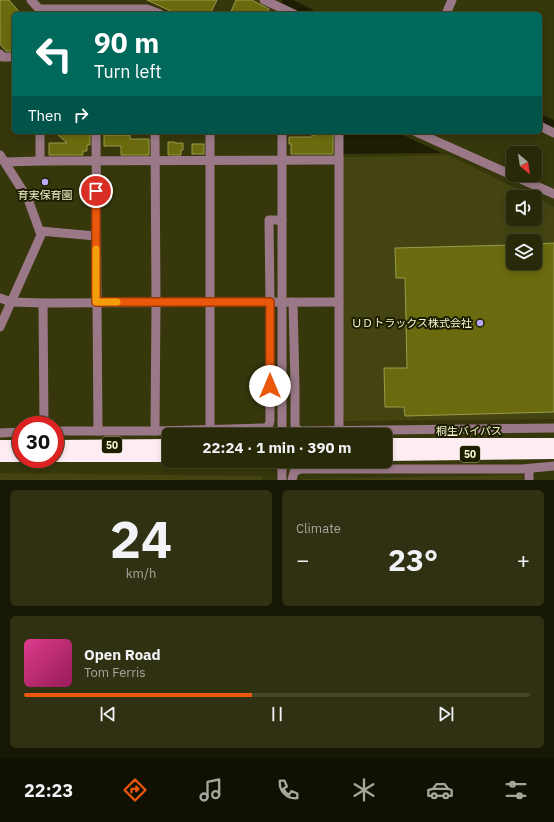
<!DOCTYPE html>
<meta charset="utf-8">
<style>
body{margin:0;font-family:"IBM Plex Sans","Noto Sans JP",sans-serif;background:#303112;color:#f1f3f6;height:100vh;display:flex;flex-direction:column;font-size:15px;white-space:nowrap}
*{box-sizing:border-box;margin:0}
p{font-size:13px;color:#a5a69c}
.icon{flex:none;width:22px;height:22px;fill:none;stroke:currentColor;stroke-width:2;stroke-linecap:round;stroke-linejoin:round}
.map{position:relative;height:480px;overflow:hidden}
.panel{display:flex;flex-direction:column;gap:10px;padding:10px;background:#161704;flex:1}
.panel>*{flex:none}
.guide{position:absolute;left:12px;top:12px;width:530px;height:122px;border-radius:6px;box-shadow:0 2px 6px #0003,0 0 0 1px #444529;background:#00695c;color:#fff;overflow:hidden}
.needle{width:26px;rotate:150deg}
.fabs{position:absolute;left:506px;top:146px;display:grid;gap:8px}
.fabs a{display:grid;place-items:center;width:36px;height:36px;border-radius:6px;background:#282908;box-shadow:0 2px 6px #0003,0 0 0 1px #444529;font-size:20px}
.speed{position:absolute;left:12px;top:416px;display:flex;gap:8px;font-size:20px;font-weight:700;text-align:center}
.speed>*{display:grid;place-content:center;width:52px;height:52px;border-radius:50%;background:#282908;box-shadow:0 2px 6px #0003,0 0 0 1px #444529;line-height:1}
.speed .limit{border:6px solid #d22;background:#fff;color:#111}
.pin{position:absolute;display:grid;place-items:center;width:34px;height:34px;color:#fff;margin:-17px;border:2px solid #fff;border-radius:50%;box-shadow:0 1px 4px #0007}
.me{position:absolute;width:44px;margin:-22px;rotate:0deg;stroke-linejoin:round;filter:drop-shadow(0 0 3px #0008)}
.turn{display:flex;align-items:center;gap:14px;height:84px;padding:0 16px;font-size:18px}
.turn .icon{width:52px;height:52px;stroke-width:2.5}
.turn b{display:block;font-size:28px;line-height:34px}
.then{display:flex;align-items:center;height:38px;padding:0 16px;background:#0003;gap:8px;font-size:15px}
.big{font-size:30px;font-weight:700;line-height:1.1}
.panel .tile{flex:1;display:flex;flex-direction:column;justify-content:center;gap:6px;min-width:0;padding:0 14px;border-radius:6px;background:#303112}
.panel .dial{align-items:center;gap:0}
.dial b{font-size:52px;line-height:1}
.song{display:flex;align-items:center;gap:12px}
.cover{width:48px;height:48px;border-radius:6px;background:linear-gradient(135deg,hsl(330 70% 55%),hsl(330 70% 35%))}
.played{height:4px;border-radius:2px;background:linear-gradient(90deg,#ea580c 45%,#444529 45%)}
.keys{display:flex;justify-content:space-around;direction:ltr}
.heat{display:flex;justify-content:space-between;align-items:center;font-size:22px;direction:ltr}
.panel .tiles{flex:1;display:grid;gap:10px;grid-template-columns:1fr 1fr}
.tile:last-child{grid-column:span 2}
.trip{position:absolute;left:162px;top:428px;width:230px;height:40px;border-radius:6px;background:#282908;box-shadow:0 2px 6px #0003,0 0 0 1px #444529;font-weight:700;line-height:40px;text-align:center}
.tab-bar{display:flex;height:64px;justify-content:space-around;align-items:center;background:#101003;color:#a5a69c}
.tab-bar .icon{width:28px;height:28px}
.tab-bar .on{color:#ea580c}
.tab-bar b{font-size:18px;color:#f1f3f6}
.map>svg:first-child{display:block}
.built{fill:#434412;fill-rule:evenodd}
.water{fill:#1d1e04}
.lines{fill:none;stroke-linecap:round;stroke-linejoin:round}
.river{stroke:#1d1e04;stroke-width:11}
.building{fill:#6a6b0f;stroke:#999c4b}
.minor{stroke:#9a7887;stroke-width:9}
.highway{stroke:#feecf3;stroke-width:12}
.route-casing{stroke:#983908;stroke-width:10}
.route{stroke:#ea580c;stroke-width:7}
.slow{stroke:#f59e0b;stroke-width:7}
.poi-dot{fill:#b7abf8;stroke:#1d1e00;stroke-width:1.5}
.labels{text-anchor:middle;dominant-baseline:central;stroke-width:4;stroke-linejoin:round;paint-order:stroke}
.shield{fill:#1d1e00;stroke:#b4b691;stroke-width:1}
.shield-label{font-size:10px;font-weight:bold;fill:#f4f7cf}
.poi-label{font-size:11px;fill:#f4f7cf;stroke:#1d1e00}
.street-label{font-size:11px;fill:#f4f7cf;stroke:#1d1e00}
</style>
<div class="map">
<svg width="554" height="480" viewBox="0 0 554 480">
<rect width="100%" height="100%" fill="#36370b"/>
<g class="built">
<path d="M448 155 534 197H513V219H535V197L554 207V419L342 421V157ZM513 241H535V263H513Z"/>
<polygon points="0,473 261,476 263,480 0,480"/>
<polygon points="523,475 523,480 302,480 302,479"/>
</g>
<polygon class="water" points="343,132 396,132 442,153 343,154"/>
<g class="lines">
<g class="river">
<polyline points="287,3 309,14"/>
<polyline points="540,120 554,126"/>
</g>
</g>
<g class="building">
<polygon points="0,0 9,0 21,14 14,14 14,51 6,51 0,44"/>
<polygon points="147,0 217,0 210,14 177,14"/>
<polygon points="236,0 252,0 269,9 267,14 230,14"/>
<polygon points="55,132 90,132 90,145 87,145 87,151 83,151 83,155 49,155 49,143 67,143"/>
<polygon points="325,132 333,132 333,154 291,154 291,144 289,144 289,137 312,137 312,135 316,135 316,134 325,133"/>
<polygon points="104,135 130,135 130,139 149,139 149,155 121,155 121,146 104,146"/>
<polygon points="168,142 175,142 175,143 183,143 183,150 181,150 181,155 168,155"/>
<rect x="192" y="144" width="12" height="10"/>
<polygon points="554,243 554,412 405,416 404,407 385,407 384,368 407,368 405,278 396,278 395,248 513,245 513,263 535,263 535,244"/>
</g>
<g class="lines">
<g class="minor">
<polyline points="31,0 39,9 147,9 160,14"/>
<polyline points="264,0 294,14"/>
<polyline points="446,14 452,0"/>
<polyline points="0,54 2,57 14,57"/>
<polyline points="540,126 554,133"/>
<polyline points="40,132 40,161"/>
<polyline points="96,132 97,303 98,431"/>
<polyline points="155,132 156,302 155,431"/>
<polyline points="210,132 210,429"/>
<polyline points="282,132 282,435"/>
<polyline points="339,132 339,430"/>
<polyline points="416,132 554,194"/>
<polyline points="0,155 28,199 41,235 0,327"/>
<polyline points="5,162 40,161 339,160"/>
<polyline points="40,231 96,236"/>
<polyline points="0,298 11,302 43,303 339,302"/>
<polyline points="293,302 295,386 295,426 297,429 300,431 554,428"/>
<polyline points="43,303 44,425"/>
<path d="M55 431H155L263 428C268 428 269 426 270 421V302L269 220H282"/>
<polyline points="0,433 21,432"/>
<polyline points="529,469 529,480"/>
<polyline points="282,480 282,461"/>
<polyline points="292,480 294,472 300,469 522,469 554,466"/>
</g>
<g class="highway">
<polyline points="385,444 554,444"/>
<polyline points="0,446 21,446"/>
<polyline points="55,446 169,445"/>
<polyline points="385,455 554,453"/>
<polyline points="0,456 21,456"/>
<polyline points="55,456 169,456"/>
</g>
</g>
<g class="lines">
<defs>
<polyline id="route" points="96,191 96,302 270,302 270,386"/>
</defs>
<use href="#route" class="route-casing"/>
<use href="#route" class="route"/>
<polyline class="slow" points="96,249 96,302 117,302"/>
</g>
<g class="poi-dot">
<circle cx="45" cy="182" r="4"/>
<circle cx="480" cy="323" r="4"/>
</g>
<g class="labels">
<g class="shield">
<rect x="102" y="437" width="20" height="16" rx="3"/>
<rect x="460" y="446" width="20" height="16" rx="3"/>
</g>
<g class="shield-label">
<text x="112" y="445">50</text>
<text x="470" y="454">50</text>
</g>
<g class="poi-label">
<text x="45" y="195">育実保育園</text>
<text x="472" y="323" text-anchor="end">ＵＤトラックス株式会社</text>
</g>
<g class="street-label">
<text x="469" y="431">桐生バイパス</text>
</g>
</g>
</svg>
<div class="fabs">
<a><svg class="needle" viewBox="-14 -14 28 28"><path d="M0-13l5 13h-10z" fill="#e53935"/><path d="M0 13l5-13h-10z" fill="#a5a69c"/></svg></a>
<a><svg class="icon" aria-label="sound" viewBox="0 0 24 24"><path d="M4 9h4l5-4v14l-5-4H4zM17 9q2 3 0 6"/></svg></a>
<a><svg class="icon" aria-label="layers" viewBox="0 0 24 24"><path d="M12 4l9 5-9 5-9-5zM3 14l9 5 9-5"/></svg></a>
</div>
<div class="speed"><div class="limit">30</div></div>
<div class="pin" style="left:96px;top:191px;background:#d93025"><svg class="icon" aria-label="arrive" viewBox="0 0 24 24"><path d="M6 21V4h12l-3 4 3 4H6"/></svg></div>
<svg class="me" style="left:270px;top:386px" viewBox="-20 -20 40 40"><circle r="19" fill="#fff"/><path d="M0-13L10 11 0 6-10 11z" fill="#ea580c"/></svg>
<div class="trip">22:24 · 1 min · 390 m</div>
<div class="guide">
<div class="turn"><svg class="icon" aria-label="left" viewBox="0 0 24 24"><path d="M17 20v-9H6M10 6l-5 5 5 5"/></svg><div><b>90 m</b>Turn left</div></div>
<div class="then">Then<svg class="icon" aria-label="right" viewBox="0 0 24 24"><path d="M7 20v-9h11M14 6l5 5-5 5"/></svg></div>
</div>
</div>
<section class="panel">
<div class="tiles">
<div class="tile dial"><b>24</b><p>km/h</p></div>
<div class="tile"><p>Climate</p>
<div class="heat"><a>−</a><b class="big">23°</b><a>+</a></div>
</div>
<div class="tile">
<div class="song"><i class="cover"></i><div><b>Open Road</b><p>Tom Ferris</p></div></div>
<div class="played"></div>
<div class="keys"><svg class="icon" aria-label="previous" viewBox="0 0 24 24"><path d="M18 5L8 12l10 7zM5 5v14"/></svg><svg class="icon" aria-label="pause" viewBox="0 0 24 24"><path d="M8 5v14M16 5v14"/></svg><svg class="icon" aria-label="next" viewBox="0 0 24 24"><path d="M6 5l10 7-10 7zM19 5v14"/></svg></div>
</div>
</div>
</section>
<nav class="tab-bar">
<b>22:23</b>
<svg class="icon on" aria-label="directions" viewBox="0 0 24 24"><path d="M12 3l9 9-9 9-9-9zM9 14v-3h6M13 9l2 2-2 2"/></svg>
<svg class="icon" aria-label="music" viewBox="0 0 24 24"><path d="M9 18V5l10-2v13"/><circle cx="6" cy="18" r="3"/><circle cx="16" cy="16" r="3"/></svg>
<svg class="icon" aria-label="phone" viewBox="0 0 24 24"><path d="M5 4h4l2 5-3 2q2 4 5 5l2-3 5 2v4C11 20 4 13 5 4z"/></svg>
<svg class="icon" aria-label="climate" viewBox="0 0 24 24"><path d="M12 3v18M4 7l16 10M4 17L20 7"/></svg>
<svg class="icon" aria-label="car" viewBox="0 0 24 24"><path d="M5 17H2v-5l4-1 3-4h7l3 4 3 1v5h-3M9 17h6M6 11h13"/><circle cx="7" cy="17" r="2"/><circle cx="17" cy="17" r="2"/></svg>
<svg class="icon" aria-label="filters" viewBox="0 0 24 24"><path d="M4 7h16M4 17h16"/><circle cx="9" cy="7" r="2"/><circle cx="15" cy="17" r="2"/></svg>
</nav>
